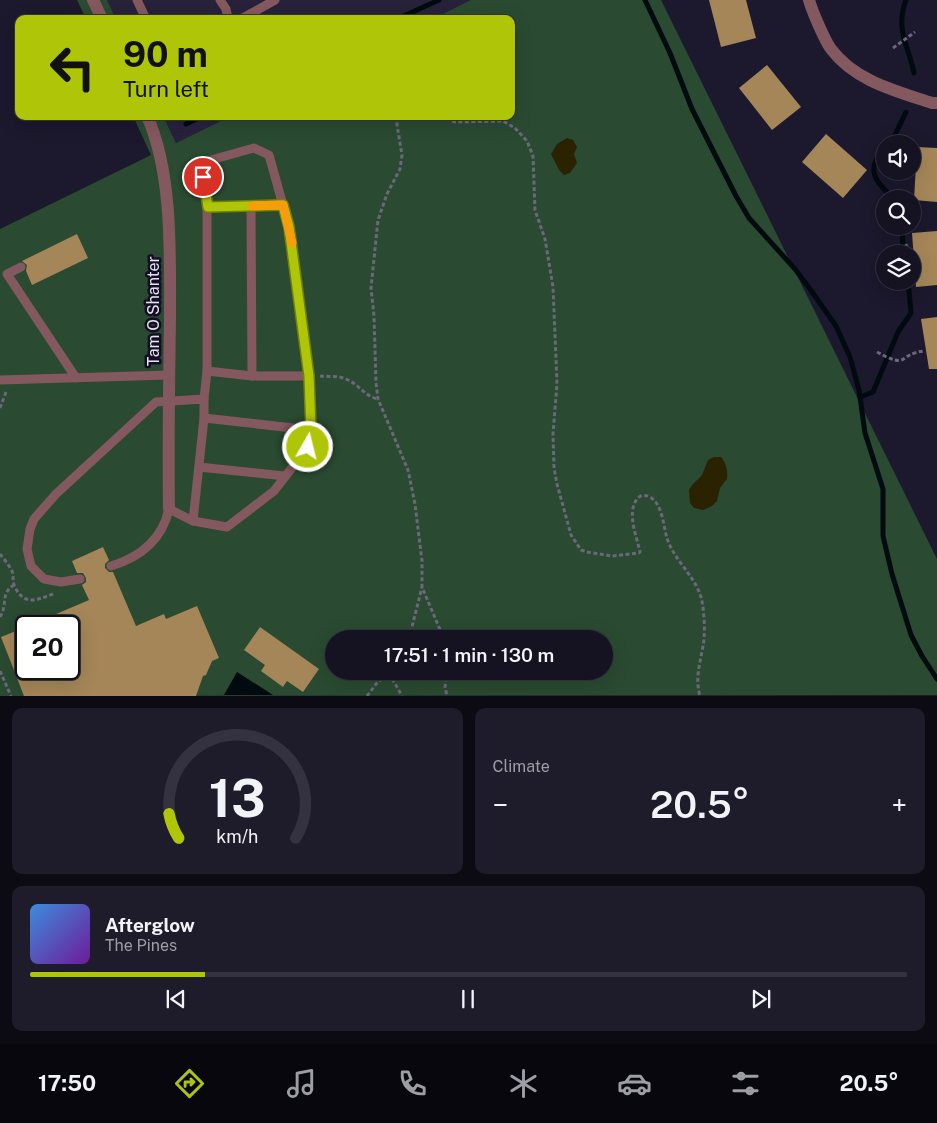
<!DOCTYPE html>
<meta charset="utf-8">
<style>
body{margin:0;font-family:"Public Sans",sans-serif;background:#1e1b2a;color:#f1f3f6;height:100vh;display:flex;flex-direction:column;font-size:19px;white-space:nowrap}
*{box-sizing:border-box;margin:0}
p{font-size:16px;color:#9d9ea5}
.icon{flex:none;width:28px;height:28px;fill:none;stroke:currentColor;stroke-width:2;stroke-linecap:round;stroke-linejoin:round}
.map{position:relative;height:696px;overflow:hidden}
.side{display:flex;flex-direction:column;gap:12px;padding:12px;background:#0c0a13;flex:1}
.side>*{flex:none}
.top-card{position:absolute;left:15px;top:15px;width:500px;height:105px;border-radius:10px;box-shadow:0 5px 20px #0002,0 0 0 1px #343240;background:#afc508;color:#111;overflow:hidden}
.buttons{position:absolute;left:876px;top:135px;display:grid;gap:10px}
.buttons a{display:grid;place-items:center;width:45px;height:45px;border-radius:50%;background:#151222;box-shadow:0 5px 20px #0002,0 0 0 1px #343240;font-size:25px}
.speed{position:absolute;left:15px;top:615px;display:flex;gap:10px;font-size:25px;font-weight:700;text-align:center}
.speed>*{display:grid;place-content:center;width:65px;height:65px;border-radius:50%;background:#151222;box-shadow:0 5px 20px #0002,0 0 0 1px #343240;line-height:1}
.speed .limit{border:2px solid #111;border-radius:8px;background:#fff;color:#111}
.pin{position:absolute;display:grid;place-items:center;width:42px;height:42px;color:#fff;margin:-21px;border:2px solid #fff;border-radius:50%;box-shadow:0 1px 5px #0007}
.me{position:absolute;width:55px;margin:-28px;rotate:8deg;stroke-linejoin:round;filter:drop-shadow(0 0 4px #0008)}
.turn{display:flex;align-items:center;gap:18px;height:105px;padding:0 25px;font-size:22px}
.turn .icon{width:65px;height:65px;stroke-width:2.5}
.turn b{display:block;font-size:35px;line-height:42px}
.big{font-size:38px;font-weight:600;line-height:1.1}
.side .tile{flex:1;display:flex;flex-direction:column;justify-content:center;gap:8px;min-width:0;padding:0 18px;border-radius:10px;background:#1e1b2a}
.side .dial{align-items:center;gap:0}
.dial svg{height:130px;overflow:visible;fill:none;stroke:#343240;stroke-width:7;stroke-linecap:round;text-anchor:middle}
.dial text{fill:#f1f3f6;stroke:none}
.song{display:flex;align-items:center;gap:15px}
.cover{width:60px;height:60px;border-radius:8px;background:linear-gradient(135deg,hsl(210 70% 55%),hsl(280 70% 35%))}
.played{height:5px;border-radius:2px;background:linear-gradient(90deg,#afc508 20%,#343240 20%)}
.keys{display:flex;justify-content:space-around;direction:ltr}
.heat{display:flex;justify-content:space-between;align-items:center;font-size:28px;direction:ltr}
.side .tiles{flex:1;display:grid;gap:12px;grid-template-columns:1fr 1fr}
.tile:last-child{grid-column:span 2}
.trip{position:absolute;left:325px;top:630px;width:288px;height:50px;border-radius:25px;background:#151222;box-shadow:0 5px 20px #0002,0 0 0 1px #343240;font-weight:600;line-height:50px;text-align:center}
.menu{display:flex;height:80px;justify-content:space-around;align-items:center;background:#08070e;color:#9d9ea5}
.menu .icon{width:35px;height:35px}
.menu .active{color:#afc508}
.menu b{font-size:22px;color:#f1f3f6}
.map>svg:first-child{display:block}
.built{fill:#27213c}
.green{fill:#2a4a31;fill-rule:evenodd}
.sand{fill:#2a2201}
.water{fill:#000b0f}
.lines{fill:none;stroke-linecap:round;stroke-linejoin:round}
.stream{stroke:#000b0f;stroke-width:5}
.building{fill:#a48658}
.path{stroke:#6b687a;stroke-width:3;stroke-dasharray:4 2.5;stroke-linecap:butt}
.service{stroke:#84585f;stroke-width:9}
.minor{stroke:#84585f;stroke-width:12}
.route-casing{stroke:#728005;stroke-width:12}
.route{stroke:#afc508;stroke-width:9}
.slow{stroke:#f59e0b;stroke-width:9}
.labels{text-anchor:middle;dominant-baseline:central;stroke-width:5;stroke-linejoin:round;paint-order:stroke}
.street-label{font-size:16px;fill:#e5e3f2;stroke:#130e23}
</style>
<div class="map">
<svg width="937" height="696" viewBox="0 0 937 696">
<rect width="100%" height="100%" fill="#1c182d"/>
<g class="built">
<polygon points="107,0 471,0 433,19 116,19"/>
<polygon points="163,116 231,116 176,143"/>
</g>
<g class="green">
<polygon points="77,0 107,0 116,19 86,19"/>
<path d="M471 0H661L937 559V695L0 696V229L151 155 133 116H163L176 143 231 116H511V19H433ZM26 626H69V669H26ZM334 639H604V671H334Z"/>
</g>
<g class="sand">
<polygon points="567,138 573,140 577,147 574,154 577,163 570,173 564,175 559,170 551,154 557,144"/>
<path d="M714 457H721C726 463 728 471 727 479L720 488 717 501 712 506 703 510 694 508 690 503 689 490 692 485 702 475 708 460Z"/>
</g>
<polygon class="water" points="237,672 273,695 224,695"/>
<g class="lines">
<g class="stream">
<polyline points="645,0 670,53 692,109 736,196 749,218 795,269 810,289 836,326 850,357 859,390 865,433 883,489 883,536 892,574 911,635 922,656 937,679"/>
<path d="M906 0C895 30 908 44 914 73"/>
<polyline points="397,19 439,0"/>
<polyline points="186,124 203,116"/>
<polyline points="888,144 894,137 906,112"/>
<path d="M885 147C865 170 874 180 894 199"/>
<polyline points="902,226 903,254"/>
<polyline points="860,397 873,392 898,332 911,313 908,281"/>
</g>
</g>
<g class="building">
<polygon points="709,0 746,0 756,38 721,47"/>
<polygon points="767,65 801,107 772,130 739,88"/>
<polygon points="826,134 867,170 843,198 802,162"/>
<polygon points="917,147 937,148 937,202 914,200"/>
<polygon points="937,231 937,285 916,287 912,233"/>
<polygon points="77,234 88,258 32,285 26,271 27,265 22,261"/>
<polygon points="937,317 937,369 929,369 921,319"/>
<polygon points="103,547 109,560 105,564 105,568 109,572 113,572 136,626 164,614 166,619 197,606 219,658 212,661 206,675 203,676 196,696 24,696 1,637 26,627 26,669 69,669 69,626 28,626 89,600 82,585 86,582 86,578 83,573 77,573 72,561"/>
<polygon points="260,627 319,669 303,692 287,681 283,687 261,671 265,665 244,650"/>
</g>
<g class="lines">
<g class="path">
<polyline points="893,48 915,32"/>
<polyline points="398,116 397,125 402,155 400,169 387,194 378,220 371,288 374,316 376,383 378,399 408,470 415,504 422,561 422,587 441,632 442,639"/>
<path d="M440 116 455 122 503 121 515 128 527 141 533 156 535 210 545 239 553 287 557 384 553 434 554 468 557 484 571 535 581 550 587 552 612 556 639 553 640 552C637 537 625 510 639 497 642 495 646 495 650 497 663 505 663 525 667 538 674 561 697 577 702 601 704 613 705 627 704 639 702 658 694 676 700 696"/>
<polyline points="892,251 910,244"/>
<path d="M877 352C910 370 897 354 924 351"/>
<path d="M320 376C329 377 339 375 348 380 359 385 366 397 378 399"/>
<polyline points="0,408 6,392"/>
<path d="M0 554C4 559 9 565 12 571 14 576 12 582 15 587 24 606 37 600 53 594"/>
<path d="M0 617C8 605 0 593 14 585"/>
<polyline points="409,639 422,587"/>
<polyline points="0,671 11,696"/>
<polyline points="447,671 445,687 447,696"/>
<polyline points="389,673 402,696"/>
<polyline points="367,696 376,684 391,671"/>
</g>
<g class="service">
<polyline points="137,0 146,19"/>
<polyline points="220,0 226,9 228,19"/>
<polyline points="238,19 243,18 275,0"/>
<polyline points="251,206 252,376 309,376"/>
<polyline points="207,207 283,205"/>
<polyline points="21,267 7,274 76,378"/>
<polyline points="207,371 252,376"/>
<polyline points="0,380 169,375"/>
<polyline points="204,399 207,371 207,207 200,163 254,148 269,155 289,227 309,376 311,430"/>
<polyline points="199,467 285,476"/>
<polyline points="193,521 204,418"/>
<path d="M80 579 61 582 44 579 31 566 27 549 30 529 34 519 56 494 156 402 204 399V418L311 430 308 447 274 491 227 527 193 521 169 509C162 540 141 557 111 566"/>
</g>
<g class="minor">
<polyline points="93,0 102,19"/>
<path d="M809 0C812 11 825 41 831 49 855 81 896 91 932 103H937"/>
<path d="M147 116C173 173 170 257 170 319 169 382 168 446 169 509"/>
</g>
</g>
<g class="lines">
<defs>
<polyline id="route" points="203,177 208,207 283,205 289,227 309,376 311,430 308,447"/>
</defs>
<use href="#route" class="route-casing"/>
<use href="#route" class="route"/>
<polyline class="slow" points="252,206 283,205 292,243"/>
</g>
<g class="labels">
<g class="street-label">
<text transform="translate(153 311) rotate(-90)">Tam O Shanter</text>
</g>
</g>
</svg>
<div class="buttons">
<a><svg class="icon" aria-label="sound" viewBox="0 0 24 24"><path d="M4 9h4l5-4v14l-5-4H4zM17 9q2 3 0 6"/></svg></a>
<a><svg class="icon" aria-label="search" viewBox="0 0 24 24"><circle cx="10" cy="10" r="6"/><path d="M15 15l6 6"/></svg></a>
<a><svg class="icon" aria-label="layers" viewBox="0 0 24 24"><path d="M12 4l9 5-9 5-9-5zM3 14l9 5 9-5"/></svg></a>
</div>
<div class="speed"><div class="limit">20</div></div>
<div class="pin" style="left:203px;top:177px;background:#d93025"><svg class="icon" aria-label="arrive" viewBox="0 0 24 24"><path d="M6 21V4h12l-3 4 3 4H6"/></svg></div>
<svg class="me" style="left:308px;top:447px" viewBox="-20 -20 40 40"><circle r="17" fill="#afc508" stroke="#fff" stroke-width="3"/><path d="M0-11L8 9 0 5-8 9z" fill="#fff"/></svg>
<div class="trip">17:51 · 1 min · 130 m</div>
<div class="top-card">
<div class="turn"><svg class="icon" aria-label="left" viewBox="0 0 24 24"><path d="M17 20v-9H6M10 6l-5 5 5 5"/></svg><div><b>90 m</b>Turn left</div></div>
</div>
</div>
<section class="side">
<div class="tiles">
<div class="tile dial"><svg viewBox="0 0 100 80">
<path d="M14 69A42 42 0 1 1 86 69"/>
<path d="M14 69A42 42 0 0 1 8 54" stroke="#afc508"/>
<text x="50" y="56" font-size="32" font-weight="700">13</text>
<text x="50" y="72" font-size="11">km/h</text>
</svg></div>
<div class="tile"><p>Climate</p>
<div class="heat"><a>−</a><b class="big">20.5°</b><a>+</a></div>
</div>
<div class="tile">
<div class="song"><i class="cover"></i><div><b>Afterglow</b><p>The Pines</p></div></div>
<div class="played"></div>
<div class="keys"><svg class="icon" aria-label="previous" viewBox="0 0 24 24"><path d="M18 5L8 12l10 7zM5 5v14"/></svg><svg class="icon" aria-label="pause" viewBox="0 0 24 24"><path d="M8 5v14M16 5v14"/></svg><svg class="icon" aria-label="next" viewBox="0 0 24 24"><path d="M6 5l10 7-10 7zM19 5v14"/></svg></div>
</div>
</div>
</section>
<nav class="menu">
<b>17:50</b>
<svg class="icon active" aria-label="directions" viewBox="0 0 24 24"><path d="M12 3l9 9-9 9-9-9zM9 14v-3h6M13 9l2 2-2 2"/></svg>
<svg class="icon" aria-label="music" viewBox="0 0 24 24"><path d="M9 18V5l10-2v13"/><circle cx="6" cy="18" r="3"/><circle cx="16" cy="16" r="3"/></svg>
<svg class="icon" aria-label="phone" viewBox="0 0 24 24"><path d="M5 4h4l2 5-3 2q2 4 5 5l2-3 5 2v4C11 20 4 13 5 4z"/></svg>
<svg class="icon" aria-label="climate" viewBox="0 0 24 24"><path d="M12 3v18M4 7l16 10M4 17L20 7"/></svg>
<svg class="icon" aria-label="car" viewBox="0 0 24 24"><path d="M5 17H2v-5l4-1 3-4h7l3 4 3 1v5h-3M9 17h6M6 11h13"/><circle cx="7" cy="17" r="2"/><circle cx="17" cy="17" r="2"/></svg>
<svg class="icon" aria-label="filters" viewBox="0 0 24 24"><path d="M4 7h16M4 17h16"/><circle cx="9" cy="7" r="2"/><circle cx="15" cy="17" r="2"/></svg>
<b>20.5°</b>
</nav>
